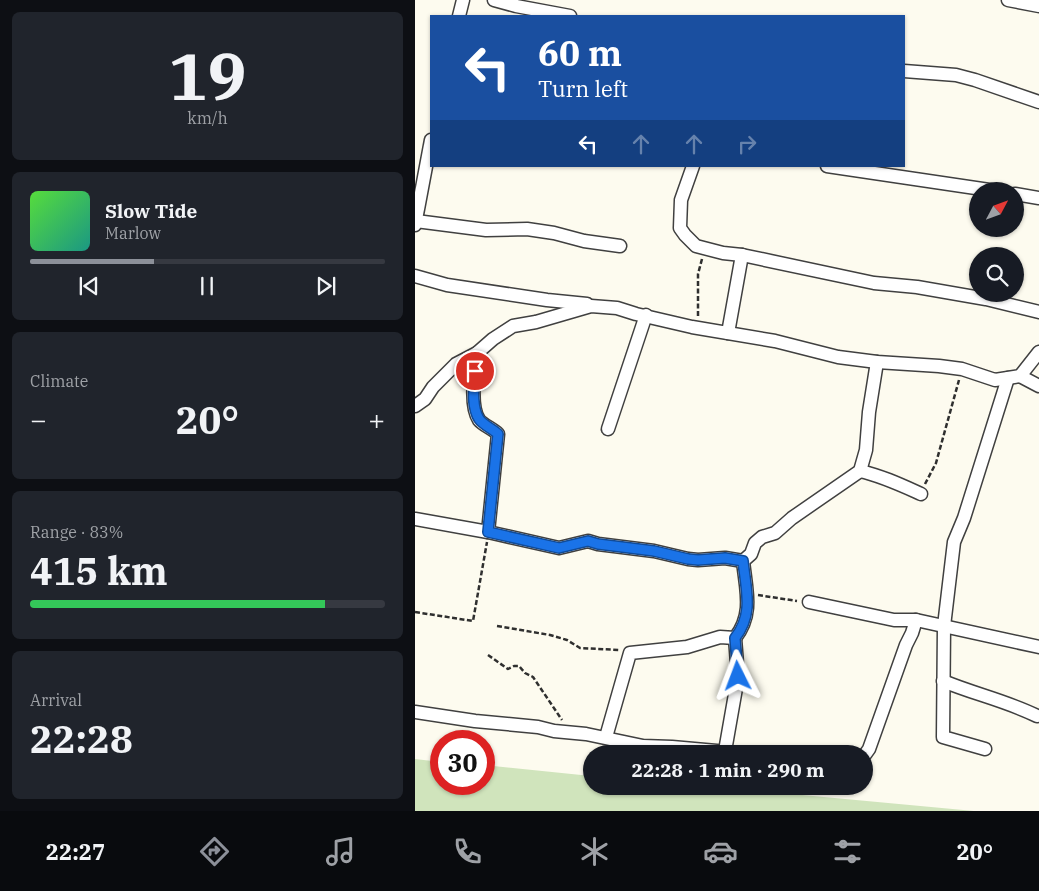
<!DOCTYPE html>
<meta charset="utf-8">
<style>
body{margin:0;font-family:"IBM Plex Serif",serif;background:#20242c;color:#f1f3f6;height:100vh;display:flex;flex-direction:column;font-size:19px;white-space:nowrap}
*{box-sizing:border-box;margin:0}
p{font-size:16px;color:#9ea1a6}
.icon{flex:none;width:28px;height:28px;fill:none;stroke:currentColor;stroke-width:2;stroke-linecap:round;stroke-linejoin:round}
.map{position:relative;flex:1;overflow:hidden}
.sheet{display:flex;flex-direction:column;gap:12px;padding:12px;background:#0d0f14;width:415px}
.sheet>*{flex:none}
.banner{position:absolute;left:15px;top:15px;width:475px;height:152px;border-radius:0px;box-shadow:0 1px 4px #0004;background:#1a4fa0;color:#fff;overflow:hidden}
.needle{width:32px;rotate:49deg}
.fabs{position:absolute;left:554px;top:182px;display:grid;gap:10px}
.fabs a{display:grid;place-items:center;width:55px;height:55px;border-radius:50%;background:#171b24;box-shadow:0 1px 4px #0004;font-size:25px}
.speed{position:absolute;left:15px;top:730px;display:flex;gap:10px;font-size:25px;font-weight:700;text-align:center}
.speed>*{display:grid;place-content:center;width:65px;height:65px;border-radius:50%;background:#171b24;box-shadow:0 1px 4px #0004;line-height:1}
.speed .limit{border:8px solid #d22;background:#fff;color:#111}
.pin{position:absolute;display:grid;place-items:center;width:42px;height:42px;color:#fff;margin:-21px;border:2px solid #fff;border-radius:50%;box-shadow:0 1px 5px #0007}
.me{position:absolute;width:55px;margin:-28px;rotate:357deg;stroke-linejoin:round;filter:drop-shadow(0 0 4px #0008)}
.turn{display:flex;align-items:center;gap:18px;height:105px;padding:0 25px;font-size:22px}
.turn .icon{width:65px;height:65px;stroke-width:2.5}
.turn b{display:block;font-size:35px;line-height:42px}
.lanes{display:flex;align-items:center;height:48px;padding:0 25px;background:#0003;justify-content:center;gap:25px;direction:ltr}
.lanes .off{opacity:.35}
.big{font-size:38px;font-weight:700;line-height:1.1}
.sheet .widget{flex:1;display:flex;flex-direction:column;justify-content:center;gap:8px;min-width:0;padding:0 18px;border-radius:8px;background:#20242c}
.sheet .dial{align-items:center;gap:0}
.dial b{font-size:65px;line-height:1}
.song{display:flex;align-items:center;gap:15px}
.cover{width:60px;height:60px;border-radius:8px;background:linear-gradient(135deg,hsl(110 70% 55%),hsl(170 70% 35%))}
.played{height:5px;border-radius:2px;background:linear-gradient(90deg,#8c9099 35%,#363941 35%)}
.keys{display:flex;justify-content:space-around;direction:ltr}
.heat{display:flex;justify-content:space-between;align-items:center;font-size:28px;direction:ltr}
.charge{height:8px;border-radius:4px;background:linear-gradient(90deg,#34c759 83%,#363941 0)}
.trip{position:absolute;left:168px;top:745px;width:290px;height:50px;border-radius:25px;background:#171b24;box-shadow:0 1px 4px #0004;font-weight:700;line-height:50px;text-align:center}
.tabs{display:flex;height:80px;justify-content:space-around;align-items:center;background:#090b0e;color:#9ea1a6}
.tabs .icon{width:35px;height:35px}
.tabs .selected{color:#8c9099}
.tabs b{font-size:22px;color:#f1f3f6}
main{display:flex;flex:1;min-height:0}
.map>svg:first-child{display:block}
.green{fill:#d0e4bc}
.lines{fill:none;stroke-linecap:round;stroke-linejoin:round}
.street-casing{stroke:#404040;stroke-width:15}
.path{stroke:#2f2f2f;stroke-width:2.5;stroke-dasharray:5 2.5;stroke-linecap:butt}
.street{stroke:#fff;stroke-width:12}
.route-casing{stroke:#114b97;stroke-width:12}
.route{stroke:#1a73e8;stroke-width:9}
</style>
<main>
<section class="sheet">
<div class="widget dial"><b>19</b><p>km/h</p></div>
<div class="widget">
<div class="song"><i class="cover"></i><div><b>Slow Tide</b><p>Marlow</p></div></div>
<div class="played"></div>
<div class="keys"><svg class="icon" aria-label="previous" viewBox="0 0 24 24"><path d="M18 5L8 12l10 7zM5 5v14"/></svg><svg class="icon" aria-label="pause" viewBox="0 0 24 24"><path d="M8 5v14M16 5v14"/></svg><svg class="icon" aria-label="next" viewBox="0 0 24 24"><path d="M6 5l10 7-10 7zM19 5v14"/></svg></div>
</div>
<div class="widget"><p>Climate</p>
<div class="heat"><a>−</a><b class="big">20°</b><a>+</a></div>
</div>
<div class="widget"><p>Range · 83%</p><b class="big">415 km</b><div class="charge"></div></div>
<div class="widget"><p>Arrival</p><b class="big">22:28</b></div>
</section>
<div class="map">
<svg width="624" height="811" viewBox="0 0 624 811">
<rect width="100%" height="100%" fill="#fdfbef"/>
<polygon class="green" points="0,759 26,762 26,784 69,784 69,765 176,776 176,786 292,786 559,811 0,811"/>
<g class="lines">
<defs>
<g id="street">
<polyline points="79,0 101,6 155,16"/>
<polyline points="593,0 624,6"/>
<polyline points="44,16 48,0"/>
<polyline points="489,71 541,75 560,80 624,102"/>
<polyline points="278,166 266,200 265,228 270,235 281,246 308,253 327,255 459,283 502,287 571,299 624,312"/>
<polyline points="412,166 581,191"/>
<polyline points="600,194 624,198"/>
<polyline points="1,221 71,230 112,229 139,233 169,241 205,246"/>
<polyline points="0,225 16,140"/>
<polyline points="0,276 32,285 132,300 172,304"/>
<polyline points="313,333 327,255"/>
<path d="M62 353C60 370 54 405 64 420 68 425 78 429 83 434L73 532"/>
<polyline points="605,376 624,386"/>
<polyline points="0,406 10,399 18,387 41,364 62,353 78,339 98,326 121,322 176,306 202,308 221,314 277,327 360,341 423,357 462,362 524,366 547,369 580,380 605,376 624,352"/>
<polyline points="193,429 231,315"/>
<path d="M445 471C467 476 486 485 506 494"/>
<polyline points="0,519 73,532 144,548 173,541 183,544 239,551 273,559 283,560 310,558 328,561 336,554 340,543 347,537 360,533 377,518 445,471 451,450 454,412 462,362"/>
<polyline points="394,602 479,620 501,620"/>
<path d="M528 681C559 694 592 701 622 716"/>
<polyline points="0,712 60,721 123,727 139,731 171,734 228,746 257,747 335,754"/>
<path d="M191 737 215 653 272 647 305 637 320 638C339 614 331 590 328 561"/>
<polyline points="570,749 528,737 529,626 539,542 549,518 593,378"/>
<polyline points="310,751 323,677 320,638"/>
<polyline points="449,756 454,749 491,645 497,633 501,620 624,647"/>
</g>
</defs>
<use href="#street" class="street-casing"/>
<g class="path">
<polyline points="283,316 283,274 287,259"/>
<polyline points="510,484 521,463 544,380"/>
<polyline points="343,595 382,601"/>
<polyline points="0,612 58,621 72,542"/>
<polyline points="82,626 135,635 152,640 165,648 204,650"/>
<polyline points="73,655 93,669 99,666 104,666 110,673 118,677 147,720"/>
</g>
<use href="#street" class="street"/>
</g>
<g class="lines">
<defs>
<path id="route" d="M60 371C59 386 56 406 64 419 68 425 78 429 83 434L73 532 144 548 173 541 183 544 239 551 273 559 283 560 310 558 328 561C331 590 339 614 320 638L323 676"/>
</defs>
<use href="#route" class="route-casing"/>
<use href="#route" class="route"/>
</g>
</svg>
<div class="fabs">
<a><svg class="needle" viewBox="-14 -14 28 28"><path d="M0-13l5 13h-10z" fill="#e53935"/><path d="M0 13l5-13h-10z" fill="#9ea1a6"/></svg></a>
<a><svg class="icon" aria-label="search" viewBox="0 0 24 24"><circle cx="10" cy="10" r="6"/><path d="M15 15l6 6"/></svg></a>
</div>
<div class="speed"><div class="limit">30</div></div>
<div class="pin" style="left:60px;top:371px;background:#d93025"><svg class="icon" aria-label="arrive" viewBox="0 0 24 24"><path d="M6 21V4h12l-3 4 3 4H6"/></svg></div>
<svg class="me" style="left:323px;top:676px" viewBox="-20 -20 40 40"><path d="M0-17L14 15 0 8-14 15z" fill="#1a73e8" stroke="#fff" stroke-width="4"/></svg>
<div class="trip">22:28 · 1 min · 290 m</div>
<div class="banner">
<div class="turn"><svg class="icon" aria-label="left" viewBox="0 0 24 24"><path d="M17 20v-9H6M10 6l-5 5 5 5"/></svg><div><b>60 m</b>Turn left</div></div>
<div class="lanes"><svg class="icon" aria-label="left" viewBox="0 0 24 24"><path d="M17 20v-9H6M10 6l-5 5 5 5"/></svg><svg class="icon off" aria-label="ahead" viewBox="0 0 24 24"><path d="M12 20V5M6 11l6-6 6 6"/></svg><svg class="icon off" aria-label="ahead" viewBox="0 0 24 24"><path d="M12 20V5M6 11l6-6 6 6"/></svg><svg class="icon off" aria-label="right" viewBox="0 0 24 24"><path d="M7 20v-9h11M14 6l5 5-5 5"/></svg></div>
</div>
</div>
</main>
<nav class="tabs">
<b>22:27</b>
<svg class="icon selected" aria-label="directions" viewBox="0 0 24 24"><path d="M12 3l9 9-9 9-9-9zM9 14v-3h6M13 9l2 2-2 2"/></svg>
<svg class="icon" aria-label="music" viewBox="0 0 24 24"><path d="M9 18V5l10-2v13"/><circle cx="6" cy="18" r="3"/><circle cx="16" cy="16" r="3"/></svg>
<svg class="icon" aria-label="phone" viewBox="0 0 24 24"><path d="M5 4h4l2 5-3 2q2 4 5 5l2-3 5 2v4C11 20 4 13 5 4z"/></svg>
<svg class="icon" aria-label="climate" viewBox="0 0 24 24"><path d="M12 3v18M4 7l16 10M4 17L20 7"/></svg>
<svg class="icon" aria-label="car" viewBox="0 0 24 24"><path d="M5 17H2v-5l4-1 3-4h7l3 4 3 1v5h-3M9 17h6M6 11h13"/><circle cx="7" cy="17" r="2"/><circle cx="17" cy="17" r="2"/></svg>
<svg class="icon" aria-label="filters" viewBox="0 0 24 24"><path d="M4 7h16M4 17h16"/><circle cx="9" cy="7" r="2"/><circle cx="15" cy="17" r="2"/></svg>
<b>20°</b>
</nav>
